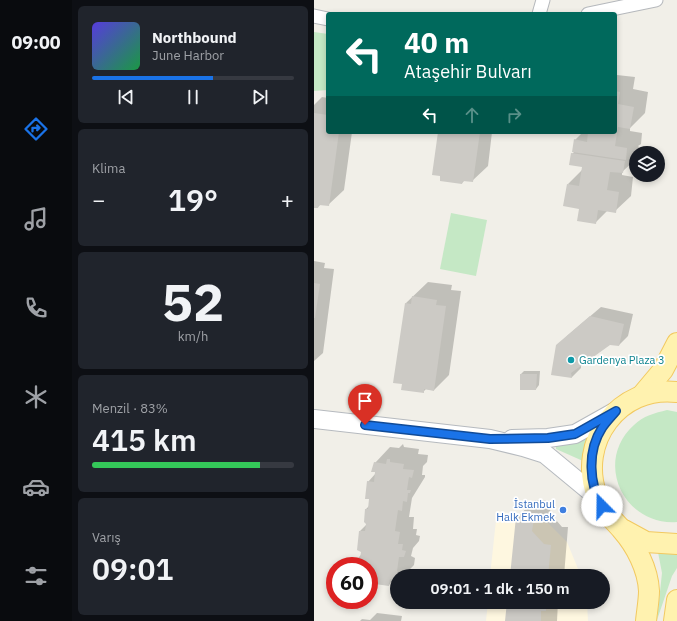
<!DOCTYPE html>
<html lang="tr">
<meta charset="utf-8">
<style>
body{margin:0;font-family:"IBM Plex Sans",sans-serif;background:#20242c;color:#f1f3f6;height:100vh;display:flex;flex-direction:column;font-size:15px;white-space:nowrap}
*{box-sizing:border-box;margin:0}
p{font-size:13px;color:#9ea1a6}
.icon{flex:none;width:22px;height:22px;fill:none;stroke:currentColor;stroke-width:2;stroke-linecap:round;stroke-linejoin:round}
.map{position:relative;flex:1;overflow:hidden}
.side{display:flex;flex-direction:column;gap:6px;padding:6px;background:#0d0f14;width:242px}
.side>*{flex:none}
.guide{position:absolute;left:12px;top:12px;width:291px;height:122px;border-radius:4px;box-shadow:0 2px 6px #0003;background:#00695c;color:#fff;overflow:hidden}
.controls{position:absolute;left:315px;top:146px;display:grid;gap:8px}
.controls a{display:grid;place-items:center;width:36px;height:36px;border-radius:50%;background:#171b24;box-shadow:0 2px 6px #0003;font-size:20px}
.speed{position:absolute;left:12px;top:557px;display:flex;gap:8px;font-size:20px;font-weight:700;text-align:center}
.speed>*{display:grid;place-content:center;width:52px;height:52px;border-radius:50%;background:#171b24;box-shadow:0 2px 6px #0003;line-height:1}
.speed .limit{border:6px solid #d22;background:#fff;color:#111}
.pin{position:absolute;display:grid;place-items:center;width:34px;height:34px;color:#fff;margin:-41px -17px;border-radius:50% 50% 50% 0;rotate:-45deg;box-shadow:0 0 4px #0007}
.pin .icon{rotate:45deg}
.me{position:absolute;width:44px;margin:-22px;rotate:338deg;stroke-linejoin:round;filter:drop-shadow(0 0 3px #0008)}
.turn{display:flex;align-items:center;gap:14px;height:84px;padding:0 12px;font-size:18px}
.turn .icon{width:52px;height:52px;stroke-width:2.5}
.turn b{display:block;font-size:28px;line-height:34px}
.lanes{display:flex;align-items:center;height:38px;padding:0 12px;background:#0003;justify-content:center;gap:20px;direction:ltr}
.lanes .off{opacity:.35}
.big{font-size:30px;font-weight:600;line-height:1.1}
.side .widget{flex:1;display:flex;flex-direction:column;justify-content:center;gap:6px;min-width:0;padding:0 14px;border-radius:6px;background:#20242c}
.side .dial{align-items:center;gap:0}
.dial b{font-size:52px;line-height:1}
.song{display:flex;align-items:center;gap:12px}
.cover{width:48px;height:48px;border-radius:6px;background:linear-gradient(135deg,hsl(250 70% 55%),hsl(140 70% 35%))}
.played{height:4px;border-radius:2px;background:linear-gradient(90deg,#1a73e8 60%,#363941 60%)}
.keys{display:flex;justify-content:space-around;direction:ltr}
.heat{display:flex;justify-content:space-between;align-items:center;font-size:22px;direction:ltr}
.charge{height:6px;border-radius:3px;background:linear-gradient(90deg,#34c759 83%,#363941 0)}
.trip{position:absolute;left:76px;top:569px;width:220px;height:40px;border-radius:20px;background:#171b24;box-shadow:0 2px 6px #0003;font-weight:600;line-height:40px;text-align:center}
main{display:flex;flex:1;min-height:0}
.menu{display:flex;flex-direction:column;width:72px;justify-content:space-around;align-items:center;background:#090b0e;color:#9ea1a6}
.menu .icon{width:28px;height:28px}
.menu .current{color:#1a73e8}
.menu b{font-size:18px;color:#f1f3f6}
.map>svg:first-child{display:block}
.commercial{fill:#fef7e0}
.green{fill:#c5e8c5}
.shadow{fill:#0003}
.building{fill:#cccac5}
.lines{fill:none;stroke-linecap:round;stroke-linejoin:round}
.street-casing{stroke:#b5b8bc;stroke-width:15}
.secondary-casing{stroke:#b6babf;stroke-width:20}
.primary-casing{stroke:#f2c960;stroke-width:22}
.street{stroke:#fff;stroke-width:13}
.secondary{stroke:#fff;stroke-width:18}
.primary{stroke:#fff2af;stroke-width:20}
.route-casing{stroke:#114b97;stroke-width:10}
.route{stroke:#1a73e8;stroke-width:7}
.culture-dot{fill:#0f9aa8;stroke:#fff;stroke-width:1.5}
.shop-dot{fill:#3f7fe0;stroke:#fff;stroke-width:1.5}
.labels{text-anchor:middle;dominant-baseline:central;stroke-width:3.5;stroke-linejoin:round;paint-order:stroke}
.culture-label{font-size:11px;fill:#0d838f;stroke:#fff;text-anchor:start}
.shop-label{font-size:11px;fill:#366cbe;stroke:#fff;text-anchor:end}
</style>
<main>
<nav class="menu">
<b>09:00</b>
<svg class="icon current" aria-label="directions" viewBox="0 0 24 24"><path d="M12 3l9 9-9 9-9-9zM9 14v-3h6M13 9l2 2-2 2"/></svg>
<svg class="icon" aria-label="music" viewBox="0 0 24 24"><path d="M9 18V5l10-2v13"/><circle cx="6" cy="18" r="3"/><circle cx="16" cy="16" r="3"/></svg>
<svg class="icon" aria-label="phone" viewBox="0 0 24 24"><path d="M5 4h4l2 5-3 2q2 4 5 5l2-3 5 2v4C11 20 4 13 5 4z"/></svg>
<svg class="icon" aria-label="climate" viewBox="0 0 24 24"><path d="M12 3v18M4 7l16 10M4 17L20 7"/></svg>
<svg class="icon" aria-label="car" viewBox="0 0 24 24"><path d="M5 17H2v-5l4-1 3-4h7l3 4 3 1v5h-3M9 17h6M6 11h13"/><circle cx="7" cy="17" r="2"/><circle cx="17" cy="17" r="2"/></svg>
<svg class="icon" aria-label="filters" viewBox="0 0 24 24"><path d="M4 7h16M4 17h16"/><circle cx="9" cy="7" r="2"/><circle cx="15" cy="17" r="2"/></svg>
</nav>
<section class="side">
<div class="widget">
<div class="song"><i class="cover"></i><div><b>Northbound</b><p>June Harbor</p></div></div>
<div class="played"></div>
<div class="keys"><svg class="icon" aria-label="previous" viewBox="0 0 24 24"><path d="M18 5L8 12l10 7zM5 5v14"/></svg><svg class="icon" aria-label="pause" viewBox="0 0 24 24"><path d="M8 5v14M16 5v14"/></svg><svg class="icon" aria-label="next" viewBox="0 0 24 24"><path d="M6 5l10 7-10 7zM19 5v14"/></svg></div>
</div>
<div class="widget"><p>Klima</p>
<div class="heat"><a>−</a><b class="big">19°</b><a>+</a></div>
</div>
<div class="widget dial"><b>52</b><p>km/h</p></div>
<div class="widget"><p>Menzil · 83%</p><b class="big">415 km</b><div class="charge"></div></div>
<div class="widget"><p>Varış</p><b class="big">09:01</b></div>
</section>
<div class="map">
<svg width="363" height="621" viewBox="0 0 363 621">
<rect width="100%" height="100%" fill="#f1efe8"/>
<g class="commercial">
<polygon points="183,511 230,519 253,542 267,576 176,576"/>
<polygon points="174,602 273,602 274,621 172,621"/>
</g>
<g class="green">
<polygon points="0,32 14,34 14,90 0,91"/>
<polygon points="137,213 173,220 162,276 126,269"/>
<path d="M353 410 363 412V522C310 526 279 462 320 425 329 416 341 413 353 410Z"/>
<polygon points="288,432 278,465 242,449 242,444 268,440"/>
<polygon points="343,547 363,548 363,568 358,576 343,620 348,573"/>
</g>
<g class="shadow">
<polygon points="303,75 321,77 319,89 334,92 331,113 316,128 316,131 328,133 327,144 324,146 325,147 324,153 322,153 322,159 308,172 308,175 319,177 317,196 301,211 294,210 281,223 254,184 268,170 269,166 258,154 261,151 261,140 269,132 301,132 301,77"/>
<polygon points="8,97 14,98 14,132 38,132 30,190 14,205 7,204 4,207 0,207 0,105"/>
<polygon points="125,132 178,132 174,166 158,181 151,180 148,183"/>
<polygon points="0,261 11,263 10,268 20,269 9,353 0,361"/>
<polygon points="114,282 138,285 137,290 147,291 135,375 120,390 112,389 109,392 92,303"/>
<polygon points="287,307 319,314 314,336 305,345 296,344 267,365 267,368 258,377 238,374 253,336"/>
<polygon points="210,371 226,371 225,385 222,389 207,374"/>
<polygon points="89,444 90,447 105,449 104,454 114,455 113,462 109,466 108,475 111,475 111,477 98,498 95,517 100,517 99,529 103,529 102,535 106,536 105,541 99,548 97,556 101,558 100,565 89,576 83,576 83,580 80,579 75,585 63,583 60,586 55,585 55,566 41,566 42,560 48,554 46,531 53,524 51,521 52,509 55,506 56,498 54,482 62,473 61,463 76,447 85,448"/>
<polygon points="220,500 237,501 236,513 248,527 254,527 250,576 197,576 203,518"/>
<polygon points="194,602 244,602 243,621 192,621"/>
<polygon points="63,613 88,616 87,621 46,621 48,619 56,620"/>
</g>
<g class="building">
<polygon points="301,91 306,92 304,104 320,107 316,129 304,127 301,146 313,148 312,160 258,152 260,139 273,142 274,132 301,132"/>
<polygon points="0,113 14,115 14,132 25,132 15,206 5,205 4,208 0,208"/>
<polygon points="124,132 166,132 159,182 149,181 148,184 126,181 126,176 118,175"/>
<polygon points="257,153 311,161 309,173 296,172 293,190 305,192 302,213 284,210 282,224 263,221 265,209 249,206 253,184 265,186 268,167 255,165"/>
<polygon points="0,283 6,284 1,318 0,318"/>
<polygon points="98,296 123,300 122,305 132,306 120,391 110,389 110,393 87,390 88,384 79,383 91,303 97,304"/>
<polygon points="276,316 310,324 305,346 296,345 257,373 258,378 237,375 242,345"/>
<polygon points="206,374 223,374 222,390 206,390"/>
<polygon points="73,459 76,459 76,462 90,464 89,469 100,470 98,478 95,477 93,490 97,490 96,493 94,493 93,502 89,501 88,511 84,510 81,531 86,532 84,544 89,544 88,550 92,551 90,557 85,557 83,571 86,573 86,576 83,576 83,581 76,579 75,586 61,584 61,587 55,586 55,566 40,566 41,559 46,558 47,552 43,550 45,531 51,531 52,524 50,522 51,509 54,509 55,499 51,499 53,481 60,482 61,472 57,472 60,462 72,464"/>
<polygon points="202,517 220,519 218,531 230,544 237,545 234,576 196,576"/>
<polygon points="193,602 232,602 232,611 227,611 227,621 191,621"/>
</g>
<g class="lines">
<defs>
<g id="street">
<polyline points="225,14 229,0"/>
<polyline points="274,14 342,0"/>
<polyline points="0,16 14,19"/>
</g>
<g id="secondary">
<polyline points="0,419 176,439 209,447 231,454 283,497"/>
<polyline points="198,439 234,438 261,434 302,411"/>
</g>
<g id="primary">
<polyline points="328,395 349,370 363,343"/>
<polyline points="310,530 332,542 363,544"/>
<path d="M332 621C333 611 335 600 335 591 334 569 322 546 308 530 299 519 288 511 283 496 263 442 305 385 363 392"/>
<polyline points="360,621 363,600"/>
</g>
</defs>
<use href="#street" class="street-casing"/>
<use href="#secondary" class="secondary-casing"/>
<use href="#primary" class="primary-casing"/>
<use href="#street" class="street"/>
<use href="#secondary" class="secondary"/>
<use href="#primary" class="primary"/>
</g>
<g class="lines">
<defs>
<path id="route" d="M51 425 176 439 234 438 261 434 302 411C297 417 292 422 288 428 273 451 275 484 288 506"/>
</defs>
<use href="#route" class="route-casing"/>
<use href="#route" class="route"/>
</g>
<circle class="culture-dot" cx="257" cy="360" r="4"/>
<circle class="shop-dot" cx="249" cy="510" r="4"/>
<g class="labels">
<g class="culture-label">
<text x="265" y="360">Gardenya Plaza 3</text>
</g>
<g class="shop-label">
<text x="241" y="504">İstanbul<tspan x="241" dy="13">Halk Ekmek</tspan></text>
</g>
</g>
</svg>
<div class="controls">
<a><svg class="icon" aria-label="layers" viewBox="0 0 24 24"><path d="M12 4l9 5-9 5-9-5zM3 14l9 5 9-5"/></svg></a>
</div>
<div class="speed"><div class="limit">60</div></div>
<div class="pin" style="left:51px;top:425px;background:#d93025"><svg class="icon" aria-label="arrive" viewBox="0 0 24 24"><path d="M6 21V4h12l-3 4 3 4H6"/></svg></div>
<svg class="me" style="left:288px;top:506px" viewBox="-20 -20 40 40"><circle r="19" fill="#fff"/><path d="M0-13L10 11 0 6-10 11z" fill="#1a73e8"/></svg>
<div class="trip">09:01 · 1 dk · 150 m</div>
<div class="guide">
<div class="turn"><svg class="icon" aria-label="left" viewBox="0 0 24 24"><path d="M17 20v-9H6M10 6l-5 5 5 5"/></svg><div><b>40 m</b>Ataşehir Bulvarı</div></div>
<div class="lanes"><svg class="icon" aria-label="left" viewBox="0 0 24 24"><path d="M17 20v-9H6M10 6l-5 5 5 5"/></svg><svg class="icon off" aria-label="ahead" viewBox="0 0 24 24"><path d="M12 20V5M6 11l6-6 6 6"/></svg><svg class="icon off" aria-label="right" viewBox="0 0 24 24"><path d="M7 20v-9h11M14 6l5 5-5 5"/></svg></div>
</div>
</div>
</main>
